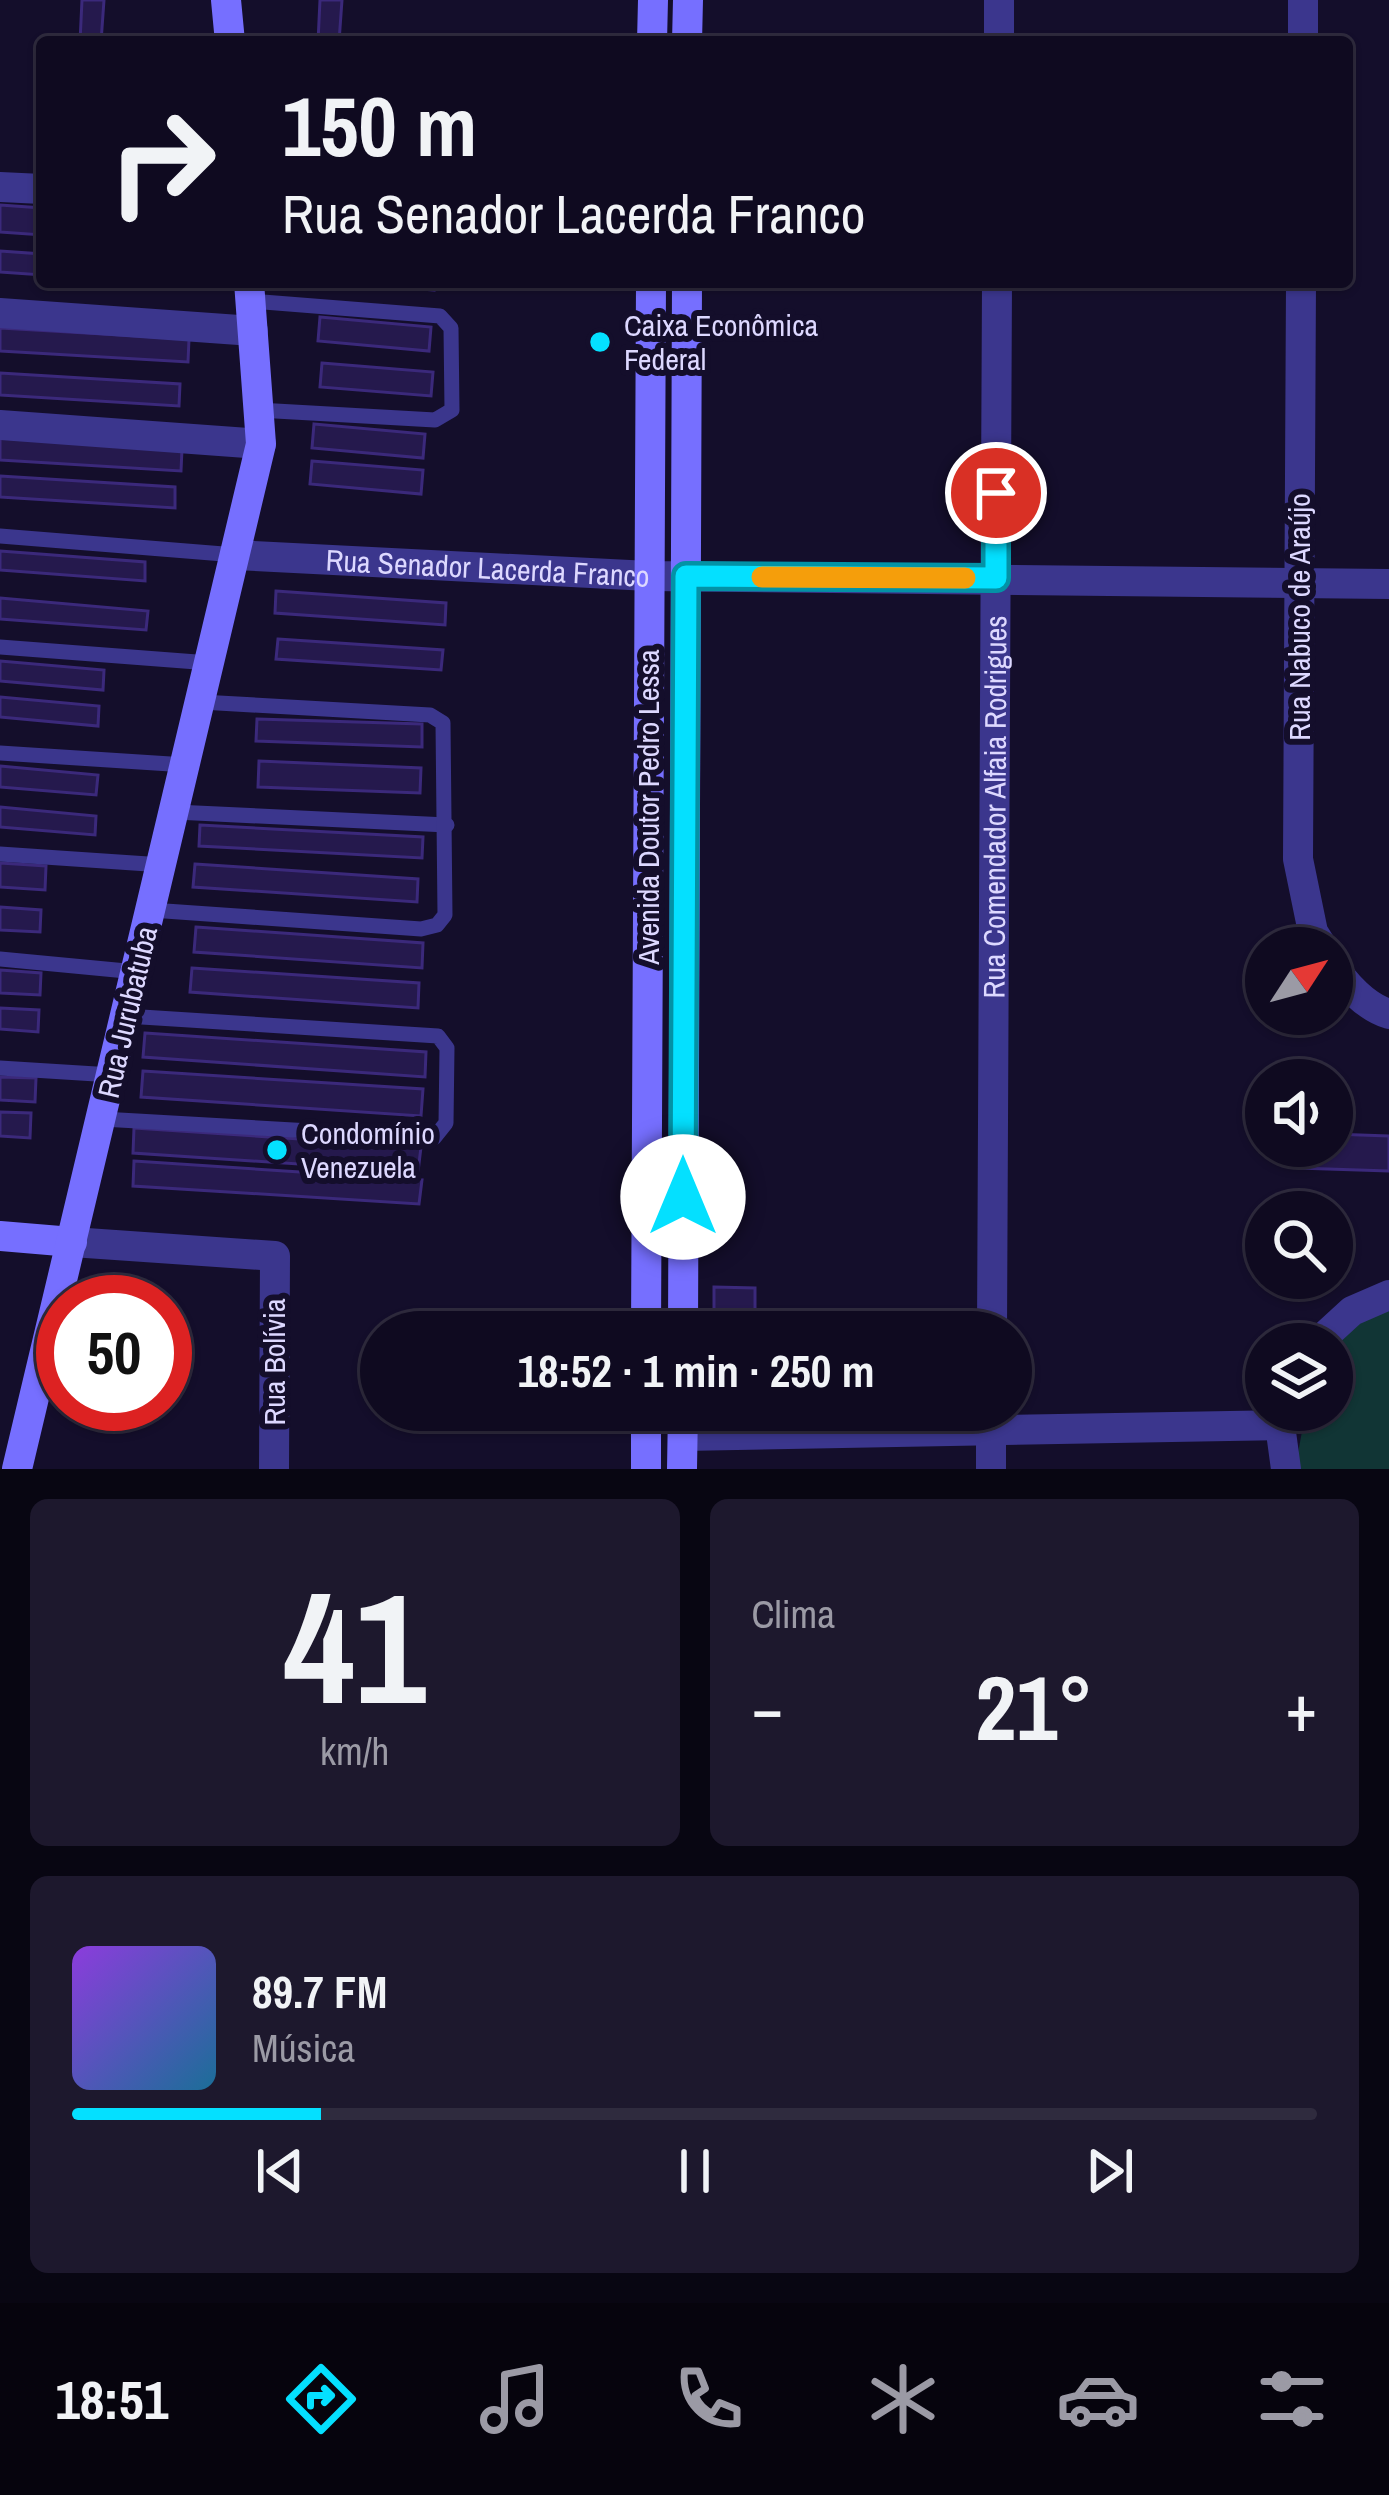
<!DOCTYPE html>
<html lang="pt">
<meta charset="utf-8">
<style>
body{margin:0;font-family:"Archivo Narrow",sans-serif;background:#1d182d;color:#f1f3f6;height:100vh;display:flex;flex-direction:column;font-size:45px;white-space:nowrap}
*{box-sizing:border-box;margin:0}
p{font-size:39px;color:#9b9aa5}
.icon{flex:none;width:66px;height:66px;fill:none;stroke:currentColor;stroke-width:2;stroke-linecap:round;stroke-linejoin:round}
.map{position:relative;height:1469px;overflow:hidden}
.side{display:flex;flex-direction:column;gap:30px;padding:30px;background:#080612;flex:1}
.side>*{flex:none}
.top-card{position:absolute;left:36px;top:36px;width:1317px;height:252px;border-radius:12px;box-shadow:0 3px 9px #0004,0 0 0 3px #2f2b3e;background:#0f0a20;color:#f1f3f6;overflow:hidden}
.needle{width:78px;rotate:54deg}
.tools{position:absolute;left:1245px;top:927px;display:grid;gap:24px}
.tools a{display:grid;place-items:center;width:108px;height:108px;border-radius:50%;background:#0f0a20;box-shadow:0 3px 9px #0004,0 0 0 3px #2f2b3e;font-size:60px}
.speed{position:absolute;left:36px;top:1275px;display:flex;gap:24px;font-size:60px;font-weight:700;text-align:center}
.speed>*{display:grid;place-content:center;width:156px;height:156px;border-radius:50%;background:#0f0a20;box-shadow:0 3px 9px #0004,0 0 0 3px #2f2b3e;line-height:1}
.speed .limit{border:18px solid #d22;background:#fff;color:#111}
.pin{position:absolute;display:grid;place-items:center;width:102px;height:102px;color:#fff;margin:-51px;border:6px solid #fff;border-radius:50%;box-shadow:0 3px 12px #0007}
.me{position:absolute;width:132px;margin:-66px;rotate:0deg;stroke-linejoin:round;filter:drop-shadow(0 0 9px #0008)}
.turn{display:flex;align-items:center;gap:42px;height:252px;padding:0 48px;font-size:54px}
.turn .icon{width:156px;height:156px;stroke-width:2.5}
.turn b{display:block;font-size:84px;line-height:102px}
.big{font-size:90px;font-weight:800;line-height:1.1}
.side .card{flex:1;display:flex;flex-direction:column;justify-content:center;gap:18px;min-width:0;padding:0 42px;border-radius:18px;background:#1d182d}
.side .dial{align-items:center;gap:0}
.dial b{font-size:156px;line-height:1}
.song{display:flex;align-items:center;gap:36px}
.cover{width:144px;height:144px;border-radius:18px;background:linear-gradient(135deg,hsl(270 70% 55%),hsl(200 70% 35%))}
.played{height:12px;border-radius:6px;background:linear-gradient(90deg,#04e0ff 20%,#2f2b3e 20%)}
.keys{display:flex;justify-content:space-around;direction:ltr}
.heat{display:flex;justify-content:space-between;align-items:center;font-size:66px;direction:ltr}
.side .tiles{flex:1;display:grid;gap:30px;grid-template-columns:1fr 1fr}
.card:last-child{grid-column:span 2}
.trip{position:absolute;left:360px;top:1311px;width:672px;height:120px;border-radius:60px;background:#0f0a20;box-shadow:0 3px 9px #0004,0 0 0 3px #2f2b3e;font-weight:800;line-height:120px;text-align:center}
.tabs{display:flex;height:192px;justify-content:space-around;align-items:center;background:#06040d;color:#9b9aa5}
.tabs .icon{width:84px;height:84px}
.tabs .on{color:#04e0ff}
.tabs b{font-size:54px;color:#f1f3f6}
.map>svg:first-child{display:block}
.green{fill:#113535}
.building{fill:#25194d;stroke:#3b297b;stroke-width:3}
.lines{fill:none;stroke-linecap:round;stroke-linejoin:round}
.lane{stroke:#3b368d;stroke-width:15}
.street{stroke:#3b368d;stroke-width:30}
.secondary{stroke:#766fff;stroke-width:30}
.route-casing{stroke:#0392a6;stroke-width:30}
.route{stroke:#04e0ff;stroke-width:21}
.slow{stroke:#f59e0b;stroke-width:21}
.poi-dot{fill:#04e0ff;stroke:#140e2b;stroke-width:4.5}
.labels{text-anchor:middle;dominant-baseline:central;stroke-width:12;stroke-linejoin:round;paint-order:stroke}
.poi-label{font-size:30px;fill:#ddd8ff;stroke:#140e2b;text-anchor:start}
.street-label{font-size:30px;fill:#ddd8ff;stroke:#140e2b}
</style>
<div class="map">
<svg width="1389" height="1469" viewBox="0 0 1389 1469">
<rect width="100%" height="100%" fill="#140e2b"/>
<polygon class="green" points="1389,1309 1389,1469 1295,1469 1306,1410 1332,1410 1332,1347 1361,1317"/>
<g class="building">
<polygon points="82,0 104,0 101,42 80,42"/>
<polygon points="320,0 342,0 339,42 318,42"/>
<polygon points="0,205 42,208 42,235 0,232"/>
<polygon points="0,251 42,254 42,275 0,272"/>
<polygon points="344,282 434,282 434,290"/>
<polygon points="320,317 431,327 429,351 318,341"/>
<polygon points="0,328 189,339 188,362 0,351"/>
<polygon points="322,363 433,372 431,396 320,387"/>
<polygon points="0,373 180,384 179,406 0,395"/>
<polygon points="314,424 425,434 423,458 312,448"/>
<polygon points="0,438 182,449 181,471 0,460"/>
<polygon points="312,461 423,470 421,494 310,484"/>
<polygon points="0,476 175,487 175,508 0,497"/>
<polygon points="0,551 145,562 145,581 0,570"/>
<polygon points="276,591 446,603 445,625 275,613"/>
<polygon points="0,598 148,611 146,630 0,619"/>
<polygon points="278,639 443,650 441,670 276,659"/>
<polygon points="0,661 104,670 103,690 0,681"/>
<polygon points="0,697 99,706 98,726 0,717"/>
<polygon points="257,719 422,724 422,747 256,741"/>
<polygon points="259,761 421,768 420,793 258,787"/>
<polygon points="0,766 98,775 96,795 0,787"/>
<polygon points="0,807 96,816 95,835 0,827"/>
<polygon points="200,825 423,837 422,858 199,846"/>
<polygon points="0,863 46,866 45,890 0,887"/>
<polygon points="195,864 418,879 417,902 193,887"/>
<polygon points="0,907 41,910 40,932 0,930"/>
<polygon points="196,927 423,943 422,968 194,952"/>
<polygon points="192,968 419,983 418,1008 190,992"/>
<polygon points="0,970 41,973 40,995 0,993"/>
<polygon points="0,1008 39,1010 38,1032 0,1029"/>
<polygon points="145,1033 426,1052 425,1077 143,1057"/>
<polygon points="143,1071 423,1089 421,1116 141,1097"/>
<polygon points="0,1077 36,1078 35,1102 0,1100"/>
<polygon points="0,1112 31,1113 30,1138 0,1136"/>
<polygon points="134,1128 421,1147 418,1172 133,1153"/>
<polygon points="1332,1134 1389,1136 1389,1171 1298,1168 1299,1146 1332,1146"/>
<polygon points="134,1161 422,1180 419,1204 133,1186"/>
<polygon points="714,1287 755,1288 755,1332 714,1332"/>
</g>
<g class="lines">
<g class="lane">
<polyline points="251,301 440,316 451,328 452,410 435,420 258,410"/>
<polyline points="0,536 236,555"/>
<polyline points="0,647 210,663"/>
<polyline points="0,753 186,765"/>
<polyline points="175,812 447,825"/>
<polyline points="0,854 163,865"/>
<polyline points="151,910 421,929 437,925 445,915 443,723 430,715 201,702"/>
<polyline points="0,959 137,972"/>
<polyline points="0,1068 112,1075"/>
<polyline points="102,1119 434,1138 446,1123 447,1048 438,1036 126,1016"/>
</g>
<g class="street">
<polyline points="999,42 999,0"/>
<polyline points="1303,42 1303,0"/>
<polyline points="0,187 42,189"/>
<polyline points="1301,282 1298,859 1313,932 1323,948"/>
<polyline points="0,313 253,331"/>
<polyline points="0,425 261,444"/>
<path id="s1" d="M236 555 649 576 1389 584"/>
<path d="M1332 963C1344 984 1366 1007 1389 1014"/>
<polyline points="72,1242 275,1256 274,1469"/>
<path id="s2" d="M992 1332 997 282"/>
<polyline points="1316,1344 1352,1311 1389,1295"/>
<polyline points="1284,1410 1280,1425 1286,1469"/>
<polyline points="683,1436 1280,1425"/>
<polyline points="991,1469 991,1415"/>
</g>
<g class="secondary">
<polyline points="226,0 230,42"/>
<polyline points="652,42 653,0"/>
<polyline points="687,42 688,0"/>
<polyline points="0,1236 72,1242"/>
<polyline points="646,1332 651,282"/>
<polyline points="683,1332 687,282"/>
<polyline points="646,1410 646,1469"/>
<polyline points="17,1469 261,444 249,282"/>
<polyline points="682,1469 683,1410"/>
</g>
</g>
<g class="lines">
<defs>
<polyline id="route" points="683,1197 686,576 996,578 996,493"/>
</defs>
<use href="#route" class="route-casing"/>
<use href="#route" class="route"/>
<polyline class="slow" points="762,577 965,578"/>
</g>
<g class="poi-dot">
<circle cx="600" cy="342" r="12"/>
<circle cx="277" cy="1150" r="12"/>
</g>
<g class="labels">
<g class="poi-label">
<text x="624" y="325">Caixa Econômica<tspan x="624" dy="34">Federal</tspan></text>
<text x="301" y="1133">Condomínio<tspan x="301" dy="34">Venezuela</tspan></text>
</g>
<g class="street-label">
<text stroke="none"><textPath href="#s1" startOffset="252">Rua Senador Lacerda Franco</textPath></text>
<text transform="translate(1299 617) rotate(-90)">Rua Nabuco de Araújo</text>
<text transform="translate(648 807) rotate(-90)">Avenida Doutor Pedro Lessa</text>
<text stroke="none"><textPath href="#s2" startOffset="525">Rua Comendador Alfaia Rodrigues</textPath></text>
<text transform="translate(127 1012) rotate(-77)">Rua Jurubatuba</text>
<text transform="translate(274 1362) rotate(-90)">Rua Bolívia</text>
</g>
</g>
</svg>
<div class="tools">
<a><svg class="needle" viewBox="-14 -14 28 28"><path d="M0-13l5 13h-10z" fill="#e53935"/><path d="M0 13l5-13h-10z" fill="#9b9aa5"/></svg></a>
<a><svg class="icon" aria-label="sound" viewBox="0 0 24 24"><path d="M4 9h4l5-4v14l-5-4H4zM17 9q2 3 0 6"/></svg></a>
<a><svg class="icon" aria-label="search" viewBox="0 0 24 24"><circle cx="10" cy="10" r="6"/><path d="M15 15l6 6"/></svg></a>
<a><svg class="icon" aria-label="layers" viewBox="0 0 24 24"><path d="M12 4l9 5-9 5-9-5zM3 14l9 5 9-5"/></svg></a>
</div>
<div class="speed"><div class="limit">50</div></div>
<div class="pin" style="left:996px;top:493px;background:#d93025"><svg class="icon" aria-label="arrive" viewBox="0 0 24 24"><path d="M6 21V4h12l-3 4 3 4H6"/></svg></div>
<svg class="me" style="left:683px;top:1197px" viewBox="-20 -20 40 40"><circle r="19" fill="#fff"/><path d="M0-13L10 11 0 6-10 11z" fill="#04e0ff"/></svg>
<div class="trip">18:52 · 1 min · 250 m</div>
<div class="top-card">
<div class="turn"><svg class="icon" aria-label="right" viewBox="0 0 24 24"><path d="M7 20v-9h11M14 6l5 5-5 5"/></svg><div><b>150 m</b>Rua Senador Lacerda Franco</div></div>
</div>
</div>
<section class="side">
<div class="tiles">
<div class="card dial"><b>41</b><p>km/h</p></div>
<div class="card"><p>Clima</p>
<div class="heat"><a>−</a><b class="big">21°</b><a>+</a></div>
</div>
<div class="card">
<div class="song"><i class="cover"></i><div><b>89.7 FM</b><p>Música</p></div></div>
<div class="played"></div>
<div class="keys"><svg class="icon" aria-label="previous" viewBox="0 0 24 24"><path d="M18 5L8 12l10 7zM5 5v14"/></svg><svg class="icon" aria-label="pause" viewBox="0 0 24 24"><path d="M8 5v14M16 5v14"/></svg><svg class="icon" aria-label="next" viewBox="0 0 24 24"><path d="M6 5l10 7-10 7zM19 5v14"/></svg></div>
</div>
</div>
</section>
<nav class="tabs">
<b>18:51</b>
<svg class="icon on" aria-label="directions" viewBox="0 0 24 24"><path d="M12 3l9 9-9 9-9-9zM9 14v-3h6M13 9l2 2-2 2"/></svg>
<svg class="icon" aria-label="music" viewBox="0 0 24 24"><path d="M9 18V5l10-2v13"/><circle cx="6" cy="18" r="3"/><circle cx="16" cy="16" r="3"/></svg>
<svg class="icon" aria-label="phone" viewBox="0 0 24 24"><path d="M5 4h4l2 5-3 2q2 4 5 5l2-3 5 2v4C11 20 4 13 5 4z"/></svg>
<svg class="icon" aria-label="climate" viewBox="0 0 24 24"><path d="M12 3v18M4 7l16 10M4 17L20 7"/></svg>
<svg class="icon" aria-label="car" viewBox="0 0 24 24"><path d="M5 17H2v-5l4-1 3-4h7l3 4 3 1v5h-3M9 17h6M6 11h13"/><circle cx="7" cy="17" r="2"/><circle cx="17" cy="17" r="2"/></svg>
<svg class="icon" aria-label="filters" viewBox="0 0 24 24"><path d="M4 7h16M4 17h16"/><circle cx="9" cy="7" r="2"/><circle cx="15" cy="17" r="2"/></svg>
</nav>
